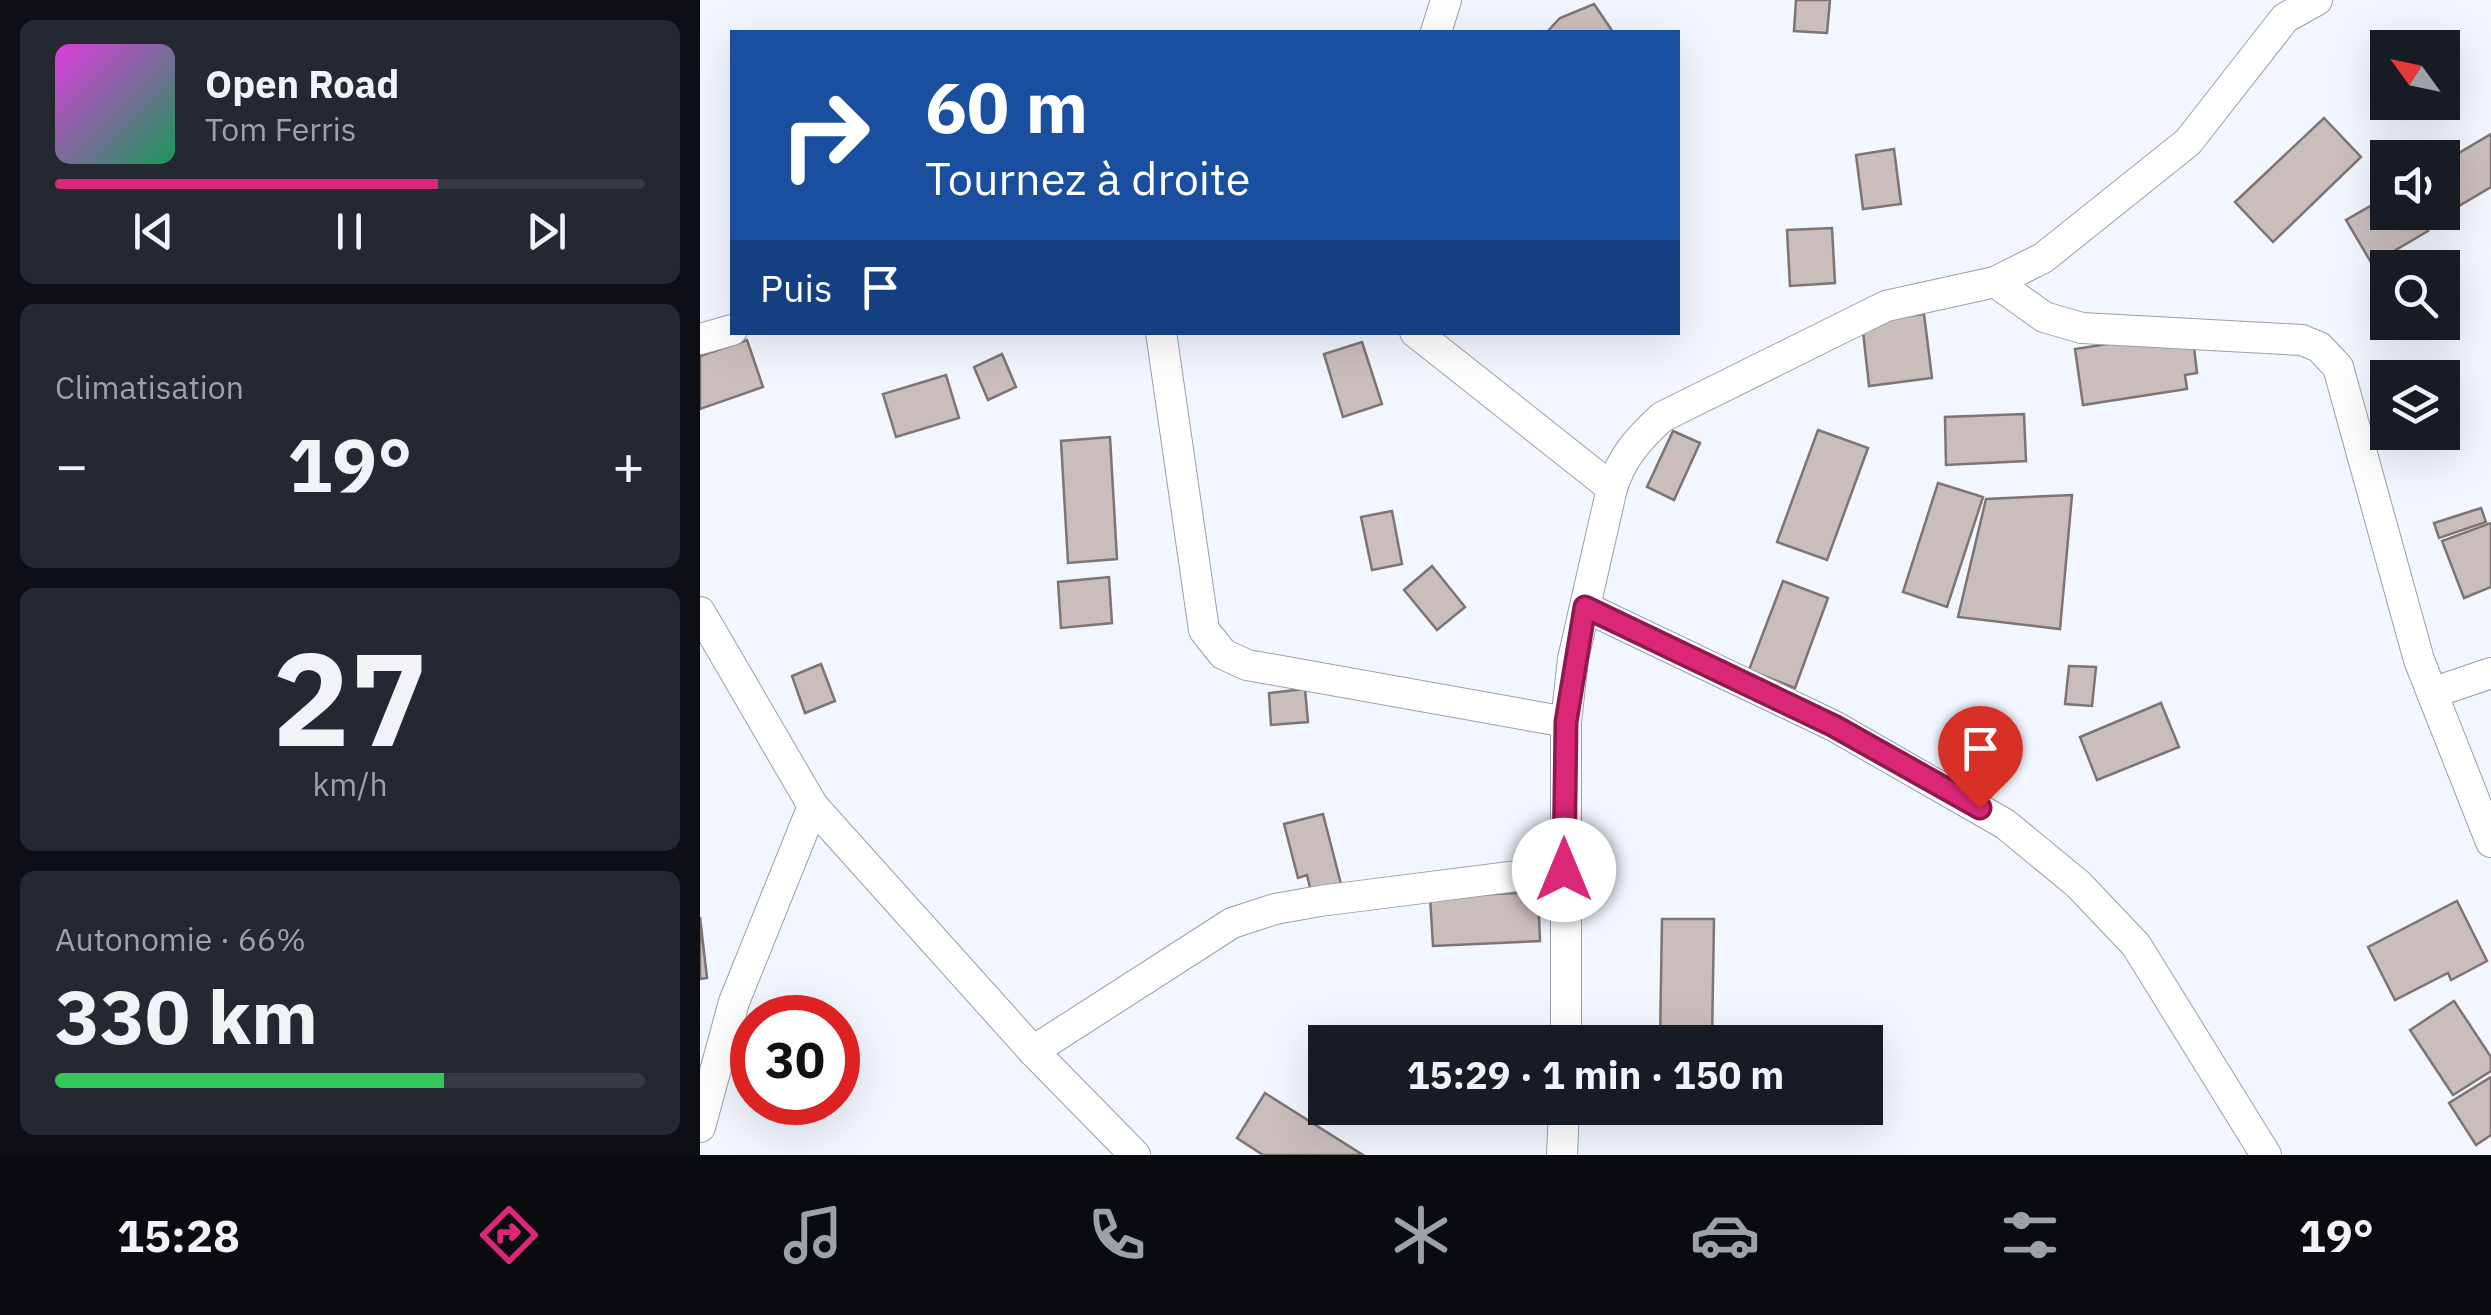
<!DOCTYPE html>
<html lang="fr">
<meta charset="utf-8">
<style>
body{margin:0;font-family:"IBM Plex Sans",sans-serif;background:#242831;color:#f1f3f6;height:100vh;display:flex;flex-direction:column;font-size:38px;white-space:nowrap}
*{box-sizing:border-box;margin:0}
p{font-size:32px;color:#9ea1a6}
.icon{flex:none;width:55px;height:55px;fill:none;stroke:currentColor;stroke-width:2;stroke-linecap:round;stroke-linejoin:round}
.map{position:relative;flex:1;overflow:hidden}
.panel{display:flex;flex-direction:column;gap:20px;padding:20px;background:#0d0f14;width:700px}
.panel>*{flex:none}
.top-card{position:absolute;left:30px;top:30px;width:950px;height:305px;border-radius:0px;box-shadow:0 10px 40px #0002;background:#1a4fa0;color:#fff;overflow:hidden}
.needle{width:65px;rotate:303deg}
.buttons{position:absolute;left:1670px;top:30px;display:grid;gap:20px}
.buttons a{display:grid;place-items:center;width:90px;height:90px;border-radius:0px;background:#171b24;box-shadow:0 10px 40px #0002;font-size:50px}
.speed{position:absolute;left:30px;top:995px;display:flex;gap:20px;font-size:50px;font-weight:700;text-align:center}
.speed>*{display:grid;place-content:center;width:130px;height:130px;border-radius:50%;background:#171b24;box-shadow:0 10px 40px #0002;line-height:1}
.speed .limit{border:15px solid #d22;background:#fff;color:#111}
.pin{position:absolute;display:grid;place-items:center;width:85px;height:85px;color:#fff;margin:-102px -42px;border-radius:50% 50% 50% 0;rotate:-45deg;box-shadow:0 0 10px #0007}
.pin .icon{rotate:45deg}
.me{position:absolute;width:110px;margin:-55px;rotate:0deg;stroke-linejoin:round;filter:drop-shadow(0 0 8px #0008)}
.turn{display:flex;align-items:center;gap:35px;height:210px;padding:0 30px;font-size:45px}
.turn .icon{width:130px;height:130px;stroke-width:2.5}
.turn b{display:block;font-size:70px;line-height:85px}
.then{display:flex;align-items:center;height:95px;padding:0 30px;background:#0003;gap:20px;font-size:38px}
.big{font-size:75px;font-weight:800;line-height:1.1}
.panel .tile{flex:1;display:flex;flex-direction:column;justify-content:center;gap:15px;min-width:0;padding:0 35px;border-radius:15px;background:#242831}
.panel .dial{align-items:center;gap:0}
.dial b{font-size:130px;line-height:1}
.song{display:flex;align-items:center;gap:30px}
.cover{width:120px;height:120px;border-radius:15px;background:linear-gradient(135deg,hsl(300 70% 55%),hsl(150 70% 35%))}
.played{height:10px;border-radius:5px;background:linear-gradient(90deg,#db2777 65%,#363941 65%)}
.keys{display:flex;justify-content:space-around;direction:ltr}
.heat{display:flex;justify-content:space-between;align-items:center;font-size:55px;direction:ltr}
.charge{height:15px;border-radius:8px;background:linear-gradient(90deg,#34c759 66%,#363941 0)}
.trip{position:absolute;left:608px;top:1025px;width:575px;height:100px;border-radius:0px;background:#171b24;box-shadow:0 10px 40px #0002;font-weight:800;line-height:100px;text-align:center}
.dock{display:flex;height:160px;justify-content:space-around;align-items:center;background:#090b0e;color:#9ea1a6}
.dock .icon{width:70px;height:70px}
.dock .active{color:#db2777}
.dock b{font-size:45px;color:#f1f3f6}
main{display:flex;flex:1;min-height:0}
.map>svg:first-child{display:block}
.building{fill:#cabebd;stroke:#7e7473;stroke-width:2.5}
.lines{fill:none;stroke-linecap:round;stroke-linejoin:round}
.street-casing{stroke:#9ba0a8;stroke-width:32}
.street{stroke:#fff;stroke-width:30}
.route-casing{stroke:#8e194d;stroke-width:25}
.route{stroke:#db2777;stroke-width:18}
</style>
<main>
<section class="panel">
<div class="tile">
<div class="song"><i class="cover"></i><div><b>Open Road</b><p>Tom Ferris</p></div></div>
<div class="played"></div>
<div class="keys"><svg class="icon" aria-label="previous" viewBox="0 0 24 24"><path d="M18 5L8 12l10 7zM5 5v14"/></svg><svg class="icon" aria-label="pause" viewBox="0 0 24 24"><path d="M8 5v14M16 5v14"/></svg><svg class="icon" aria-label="next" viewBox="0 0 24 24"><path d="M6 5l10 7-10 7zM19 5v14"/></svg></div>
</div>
<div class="tile"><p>Climatisation</p>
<div class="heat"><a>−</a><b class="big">19°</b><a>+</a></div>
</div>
<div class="tile dial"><b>27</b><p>km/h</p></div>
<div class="tile"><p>Autonomie · 66%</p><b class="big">330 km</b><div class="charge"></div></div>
</section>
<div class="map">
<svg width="1791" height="1155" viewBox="0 0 1791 1155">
<rect width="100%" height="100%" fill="#f1f6ff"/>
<g class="building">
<polygon points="1096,0 1130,0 1127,33 1094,31"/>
<polygon points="894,4 913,32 847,32 860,18"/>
<polygon points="1624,118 1661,157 1573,242 1535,202"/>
<polygon points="1791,134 1791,187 1730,223 1722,212 1742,212 1742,163"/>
<polygon points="1194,149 1201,204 1163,209 1156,155"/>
<polygon points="1688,196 1688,212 1711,212 1728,231 1672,264 1646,220"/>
<polygon points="1132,228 1135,283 1090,286 1087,230"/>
<polygon points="1224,314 1232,378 1169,386 1162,322"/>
<polygon points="1485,332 1494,347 1497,373 1485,375 1487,389 1383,405 1375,349"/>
<polygon points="47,340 63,387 0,409 0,356"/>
<polygon points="662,342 682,404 643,417 624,354"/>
<polygon points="302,354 316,387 288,400 274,367"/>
<polygon points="246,375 259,418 196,437 183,394"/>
<polygon points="1324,414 1326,461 1246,465 1245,417"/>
<polygon points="1118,430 1168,448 1127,560 1077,542"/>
<polygon points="973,431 1000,443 974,500 947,487"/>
<polygon points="410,437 417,559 368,563 361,441"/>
<polygon points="1238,483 1283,497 1247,607 1203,592"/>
<polygon points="1372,495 1360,629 1258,617 1286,499"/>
<polygon points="1781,508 1786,522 1739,538 1734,523"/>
<polygon points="692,511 702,564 672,570 661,517"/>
<polygon points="1791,523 1791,587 1764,598 1742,541"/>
<polygon points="732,566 765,607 737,630 704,590"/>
<polygon points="409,577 412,623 361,628 358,582"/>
<polygon points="1083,581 1128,598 1095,688 1049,670"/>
<polygon points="121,664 135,701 105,713 92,676"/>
<polygon points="1369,666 1396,667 1392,706 1365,704"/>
<polygon points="605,689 608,722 571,725 569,693"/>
<polygon points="1461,703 1479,747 1397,780 1380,737"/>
<polygon points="623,814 641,884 611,892 607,875 598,878 584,824"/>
<polygon points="838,892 840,941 733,946 730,897"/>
<polygon points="1757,901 1787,961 1751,980 1748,973 1695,1000 1668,947"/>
<polygon points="0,917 7,978 0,979"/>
<polygon points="962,919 1014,919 1012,1042 960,1042"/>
<polygon points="1754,1001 1791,1057 1791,1071 1753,1095 1710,1030"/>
<polygon points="1791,1077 1791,1135 1776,1145 1749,1103"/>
<polygon points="565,1093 663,1155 563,1155 537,1138"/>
</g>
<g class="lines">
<defs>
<g id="street">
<polyline points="736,32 746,0"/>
<polyline points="1295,282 1344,317 1382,328 1602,340 1619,347 1638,367 1719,660 1791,842"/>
<polyline points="461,332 504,630 523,654 547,665 866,722"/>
<polyline points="715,332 912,488"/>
<polyline points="0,339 32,330"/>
<polyline points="885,607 1134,726 1305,824 1378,884 1436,945 1566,1155"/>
<polyline points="0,612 113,806 333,1051 435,1155"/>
<polyline points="1732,693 1791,673"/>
<path d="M866 1042V722L873 659 912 488C922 457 938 439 962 417L1186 306 1295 282 1343 258 1488 142 1585 18 1617 0"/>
<polyline points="333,1051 532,923 575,909 620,901 864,870"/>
<polyline points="0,1127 34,1002 113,806"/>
<polyline points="862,1155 864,1108"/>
</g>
</defs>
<use href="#street" class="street-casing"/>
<use href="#street" class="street"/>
</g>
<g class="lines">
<defs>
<polyline id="route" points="864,870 866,722 885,607 1134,726 1280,808"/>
</defs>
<use href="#route" class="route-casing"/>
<use href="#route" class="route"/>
</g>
</svg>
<div class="buttons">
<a><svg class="needle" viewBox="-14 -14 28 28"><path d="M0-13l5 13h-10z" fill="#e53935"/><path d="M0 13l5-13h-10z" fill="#9ea1a6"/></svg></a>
<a><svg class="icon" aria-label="sound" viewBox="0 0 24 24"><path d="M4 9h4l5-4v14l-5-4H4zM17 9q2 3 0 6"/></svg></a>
<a><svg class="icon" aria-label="search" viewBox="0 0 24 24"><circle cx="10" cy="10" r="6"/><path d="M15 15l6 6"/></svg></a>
<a><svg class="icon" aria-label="layers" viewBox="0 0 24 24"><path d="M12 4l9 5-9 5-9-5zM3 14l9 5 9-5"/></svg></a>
</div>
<div class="speed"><div class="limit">30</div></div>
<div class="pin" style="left:1280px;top:808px;background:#d93025"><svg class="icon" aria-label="arrive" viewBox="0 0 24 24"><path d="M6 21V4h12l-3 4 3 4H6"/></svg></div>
<svg class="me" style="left:864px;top:870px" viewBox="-20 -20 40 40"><circle r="19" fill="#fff"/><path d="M0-13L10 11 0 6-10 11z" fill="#db2777"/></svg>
<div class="trip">15:29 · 1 min · 150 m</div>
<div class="top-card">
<div class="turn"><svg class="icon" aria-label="right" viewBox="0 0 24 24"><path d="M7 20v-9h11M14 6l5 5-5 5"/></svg><div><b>60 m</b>Tournez à droite</div></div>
<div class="then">Puis<svg class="icon" aria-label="arrive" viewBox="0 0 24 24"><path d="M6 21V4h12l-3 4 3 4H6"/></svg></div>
</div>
</div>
</main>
<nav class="dock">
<b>15:28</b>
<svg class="icon active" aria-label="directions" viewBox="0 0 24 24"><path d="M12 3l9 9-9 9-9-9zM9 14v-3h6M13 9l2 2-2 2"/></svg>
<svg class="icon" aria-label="music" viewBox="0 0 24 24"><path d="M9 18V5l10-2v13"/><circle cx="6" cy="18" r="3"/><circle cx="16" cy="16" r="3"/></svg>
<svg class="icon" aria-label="phone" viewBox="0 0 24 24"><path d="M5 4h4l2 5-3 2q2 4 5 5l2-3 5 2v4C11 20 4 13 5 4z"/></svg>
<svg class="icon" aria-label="climate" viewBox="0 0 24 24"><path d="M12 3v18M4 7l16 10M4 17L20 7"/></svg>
<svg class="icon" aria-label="car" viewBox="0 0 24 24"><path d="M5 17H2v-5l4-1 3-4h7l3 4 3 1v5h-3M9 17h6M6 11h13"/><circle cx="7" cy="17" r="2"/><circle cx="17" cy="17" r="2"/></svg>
<svg class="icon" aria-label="filters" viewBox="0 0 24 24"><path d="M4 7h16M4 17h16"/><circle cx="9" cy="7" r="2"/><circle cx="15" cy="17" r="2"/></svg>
<b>19°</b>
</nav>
